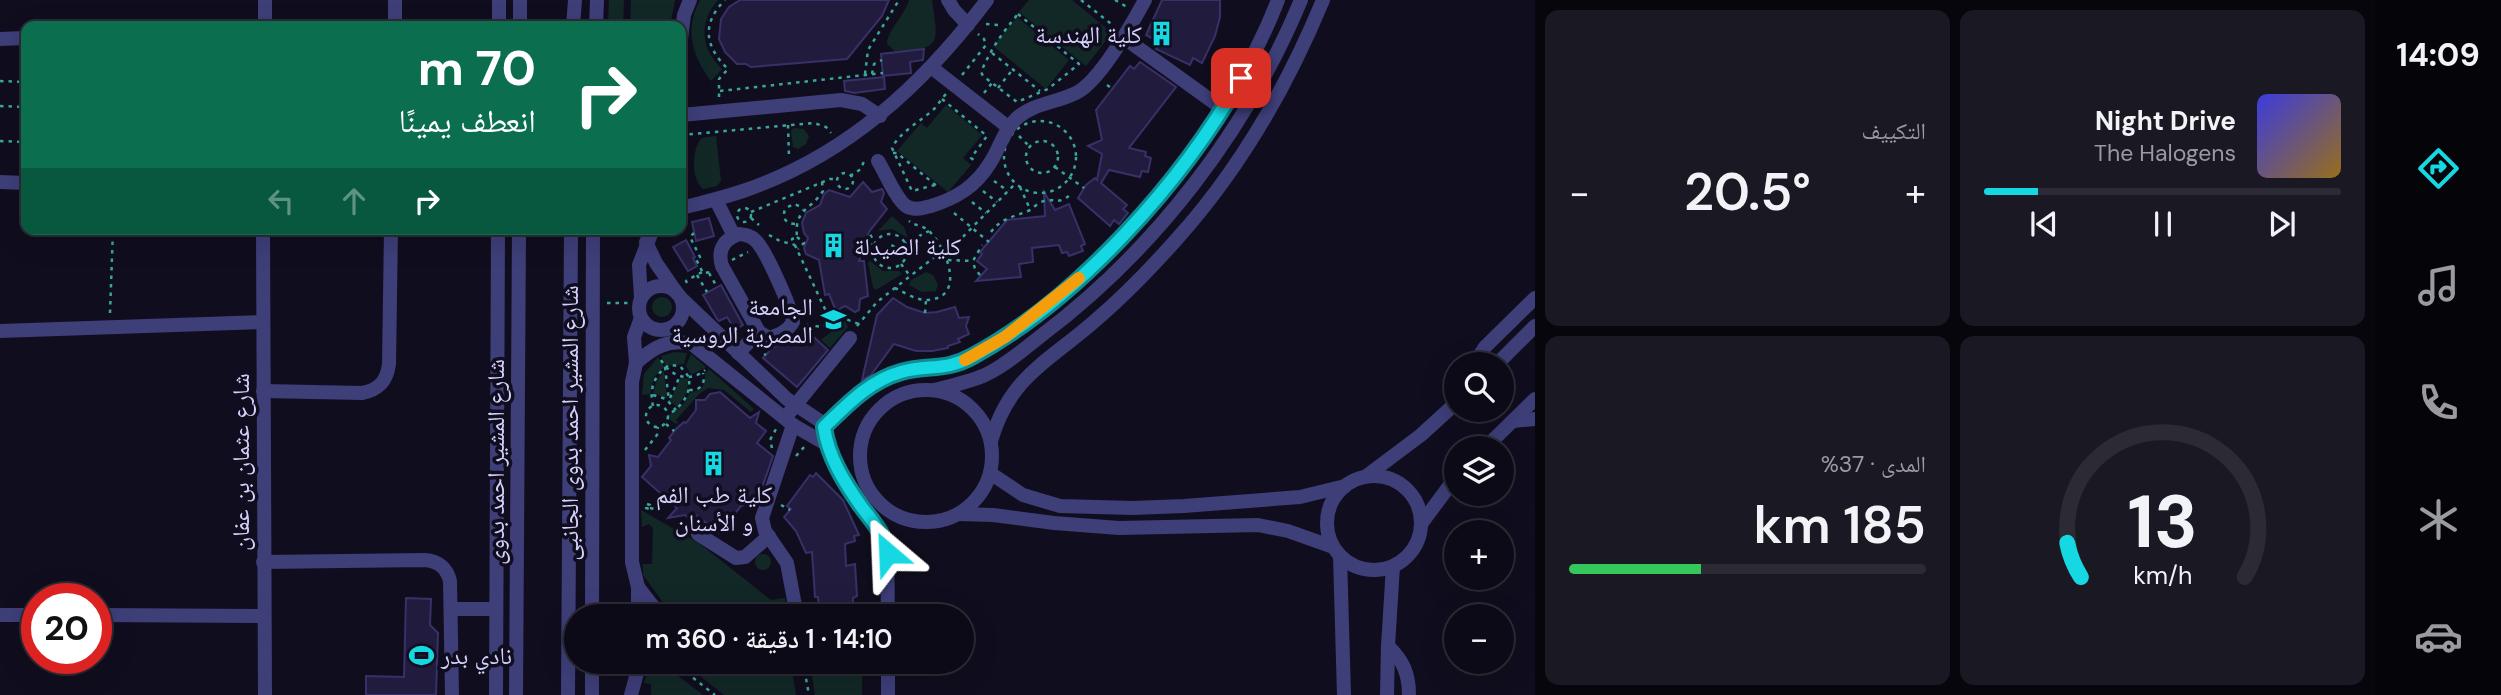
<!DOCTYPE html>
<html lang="ar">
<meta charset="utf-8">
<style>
body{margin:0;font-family:"DM Sans","Noto Naskh Arabic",sans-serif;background:#1a1823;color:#f1f3f6;direction:rtl;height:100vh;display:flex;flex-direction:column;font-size:26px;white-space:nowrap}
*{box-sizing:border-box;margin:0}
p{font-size:23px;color:#9a9aa1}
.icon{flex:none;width:38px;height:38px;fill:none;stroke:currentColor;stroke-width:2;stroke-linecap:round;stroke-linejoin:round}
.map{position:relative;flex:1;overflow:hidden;direction:ltr}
.details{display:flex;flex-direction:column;gap:10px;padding:10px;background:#07060c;width:840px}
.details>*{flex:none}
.banner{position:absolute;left:21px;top:21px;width:665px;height:214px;border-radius:14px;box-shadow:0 7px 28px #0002,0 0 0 2px #2c2b35;direction:rtl;background:#0b6e4f;color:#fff;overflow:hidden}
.fabs{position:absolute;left:1444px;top:352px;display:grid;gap:14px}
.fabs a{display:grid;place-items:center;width:70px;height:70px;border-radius:50%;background:#0c0a16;box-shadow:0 7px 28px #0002,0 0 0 2px #2c2b35;font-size:35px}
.speed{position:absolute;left:21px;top:583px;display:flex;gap:14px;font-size:35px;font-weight:700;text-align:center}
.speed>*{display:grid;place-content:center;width:91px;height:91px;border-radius:50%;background:#0c0a16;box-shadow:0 7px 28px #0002,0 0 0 2px #2c2b35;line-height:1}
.speed .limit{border:10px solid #d22;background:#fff;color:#111}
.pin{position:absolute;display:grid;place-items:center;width:60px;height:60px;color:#fff;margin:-30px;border-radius:14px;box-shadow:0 4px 10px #0006}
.me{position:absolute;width:77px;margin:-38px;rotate:334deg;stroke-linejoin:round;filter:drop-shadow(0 0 5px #0008)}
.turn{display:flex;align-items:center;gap:24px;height:147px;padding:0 35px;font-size:32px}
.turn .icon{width:91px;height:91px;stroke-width:2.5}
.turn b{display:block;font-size:49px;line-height:60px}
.lanes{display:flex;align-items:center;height:66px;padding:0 35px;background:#0003;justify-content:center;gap:35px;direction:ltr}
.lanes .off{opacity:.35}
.big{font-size:52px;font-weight:600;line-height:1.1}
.details .card{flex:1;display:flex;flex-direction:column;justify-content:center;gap:10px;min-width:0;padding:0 24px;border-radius:14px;background:#1a1823}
.details .dial{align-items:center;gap:0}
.dial svg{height:182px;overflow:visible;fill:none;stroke:#2c2b35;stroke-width:7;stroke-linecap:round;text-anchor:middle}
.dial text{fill:#f1f3f6;stroke:none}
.song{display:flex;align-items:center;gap:21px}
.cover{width:84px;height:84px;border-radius:10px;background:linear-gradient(135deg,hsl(240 70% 55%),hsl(40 70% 35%))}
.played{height:7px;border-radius:4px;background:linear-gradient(90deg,#15d8e2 15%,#2c2b35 15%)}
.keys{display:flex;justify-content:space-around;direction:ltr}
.heat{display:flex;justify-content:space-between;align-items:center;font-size:38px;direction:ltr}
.charge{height:10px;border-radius:5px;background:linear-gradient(90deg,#34c759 37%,#2c2b35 0)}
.details .tiles{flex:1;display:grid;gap:10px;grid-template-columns:repeat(2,1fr)}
.trip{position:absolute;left:564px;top:604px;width:410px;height:70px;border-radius:35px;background:#0c0a16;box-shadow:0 7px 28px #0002,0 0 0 2px #2c2b35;font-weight:600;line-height:70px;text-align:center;direction:rtl}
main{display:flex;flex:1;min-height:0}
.tab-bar{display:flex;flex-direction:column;width:126px;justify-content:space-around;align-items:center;background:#050409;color:#9a9aa1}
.tab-bar .icon{width:49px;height:49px}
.tab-bar .on{color:#15d8e2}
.tab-bar b{font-size:32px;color:#f1f3f6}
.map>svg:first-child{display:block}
.green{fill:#122826}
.building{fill:#211c3e;stroke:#383068;stroke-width:2}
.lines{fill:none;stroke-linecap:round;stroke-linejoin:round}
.path{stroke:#39a69a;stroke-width:2.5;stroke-dasharray:3.5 5;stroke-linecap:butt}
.minor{stroke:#3e3e79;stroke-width:14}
.route-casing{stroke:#0e8c93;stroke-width:18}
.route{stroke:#15d8e2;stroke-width:12}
.slow{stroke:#f59e0b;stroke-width:12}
.labels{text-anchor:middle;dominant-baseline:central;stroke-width:7;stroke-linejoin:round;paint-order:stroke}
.poi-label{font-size:24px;fill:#d3d0fb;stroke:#100e1e;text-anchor:end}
.street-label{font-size:24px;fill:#d3d0fb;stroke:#100e1e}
</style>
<main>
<nav class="tab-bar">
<b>14:09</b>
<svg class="icon on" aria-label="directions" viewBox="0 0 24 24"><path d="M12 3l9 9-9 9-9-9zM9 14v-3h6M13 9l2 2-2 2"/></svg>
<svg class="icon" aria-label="music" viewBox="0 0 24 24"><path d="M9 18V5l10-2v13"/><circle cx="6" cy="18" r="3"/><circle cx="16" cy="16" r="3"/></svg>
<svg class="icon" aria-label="phone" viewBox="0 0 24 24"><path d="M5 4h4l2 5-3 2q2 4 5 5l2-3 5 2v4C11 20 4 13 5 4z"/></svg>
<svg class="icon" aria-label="climate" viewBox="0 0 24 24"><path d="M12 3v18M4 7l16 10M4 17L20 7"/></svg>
<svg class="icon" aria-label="car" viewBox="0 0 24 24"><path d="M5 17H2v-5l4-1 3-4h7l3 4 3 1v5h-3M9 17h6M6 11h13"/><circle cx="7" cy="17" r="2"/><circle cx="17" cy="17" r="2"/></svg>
</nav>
<section class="details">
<div class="tiles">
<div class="card">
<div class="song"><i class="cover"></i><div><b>Night Drive</b><p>The Halogens</p></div></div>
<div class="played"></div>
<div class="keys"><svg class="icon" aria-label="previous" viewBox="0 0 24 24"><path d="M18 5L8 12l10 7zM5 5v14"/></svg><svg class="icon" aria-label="pause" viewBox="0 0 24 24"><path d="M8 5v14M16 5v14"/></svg><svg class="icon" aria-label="next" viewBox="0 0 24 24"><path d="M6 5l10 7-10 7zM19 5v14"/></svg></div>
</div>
<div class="card"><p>التكييف</p>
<div class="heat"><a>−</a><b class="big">20.5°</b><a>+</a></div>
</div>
<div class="card dial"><svg viewBox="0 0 100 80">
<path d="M14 69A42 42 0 1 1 86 69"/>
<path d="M14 69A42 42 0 0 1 8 54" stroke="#15d8e2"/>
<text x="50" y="56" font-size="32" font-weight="700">13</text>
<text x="50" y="72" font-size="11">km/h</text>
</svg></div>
<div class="card"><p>المدى · 37%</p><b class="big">185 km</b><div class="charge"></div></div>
</div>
</section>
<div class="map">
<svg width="1535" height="695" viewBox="0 0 1535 695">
<rect width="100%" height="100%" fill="#100e1e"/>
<g class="green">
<polygon points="609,0 624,0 623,26 608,26"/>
<polygon points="631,0 675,0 670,26 630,26"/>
<path d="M700 0H718C698 22 701 49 722 69L711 81C692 55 684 30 700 0Z"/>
<path d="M909 0H932C938 43 943 49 895 51L887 44C887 31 905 15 909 0Z"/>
<polygon points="1029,0 1072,0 1112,33 1086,66 1019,12"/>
<polygon points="1017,17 1069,60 1046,89 993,46"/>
<polygon points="946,105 982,135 963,158 971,165 948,192 897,151 921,123 927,128"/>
<polygon points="794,128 804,129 809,136 806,144 798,149 793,147 791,131"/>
<path d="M716 136 721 181 717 186 703 189C691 179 691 149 702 138Z"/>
<polygon points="892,216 904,227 908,238 892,229 878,231"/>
<polygon points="870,261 883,271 899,271 902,274 876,290 873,287 868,263"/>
<polygon points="926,272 933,275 938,285 936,291 922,292 909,285 911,280"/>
<circle cx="662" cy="307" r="10"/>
<polygon points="845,321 848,327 830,348 821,340"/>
<polygon points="674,352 687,353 684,364 666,366 661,356"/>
<polygon points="691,354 706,367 691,375 686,366"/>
<polygon points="658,357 664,367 654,377 650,394 642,395 644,374"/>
<polygon points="709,369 754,409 751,412 724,390 708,388 699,394 676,420 678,422 676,424 669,419 670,414 682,406 690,393 701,389 705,382 705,374"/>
<polygon points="664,371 667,398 653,393 657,380"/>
<polygon points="681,378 689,379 686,394 677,407 670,401"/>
<polygon points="641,510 700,544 771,600 785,598 788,616 673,616 643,575 643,564 652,564 653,528 649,524 642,527"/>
<circle cx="763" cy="562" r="8"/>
<polygon points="651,662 660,662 703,695 651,695 651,684 644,683"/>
<polygon points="683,662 791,662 796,695 724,695"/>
<polygon points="810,662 862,662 862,695 815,695"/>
</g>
<g class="building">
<polygon points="740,0 889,0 882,16 847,59 751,67 746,64 737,64 725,52 719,39 721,19 729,7"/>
<polygon points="1162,0 1220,0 1220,17 1215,36 1202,63 1193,58 1190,65 1156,49 1161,43 1146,35"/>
<polygon points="924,49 923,60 910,62 911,73 883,76 881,54"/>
<polygon points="1140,62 1176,87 1129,148 1146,152 1145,156 1151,158 1148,172 1142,171 1140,177 1109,170 1101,183 1127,205 1123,209 1128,213 1119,224 1114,220 1110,226 1078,198 1086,185 1095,178 1097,180 1102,154 1088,146 1102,140 1096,110 1130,66 1134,69"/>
<polygon points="884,77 885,89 854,93 845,91 844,81"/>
<polygon points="863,182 872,192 882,189 884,193 881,202 887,209 869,232 859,261 864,261 868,296 860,299 859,310 855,312 845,306 836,311 829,294 825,295 819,260 806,254 804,248 808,238 804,233 802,223 806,213 820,205 824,194 829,190 850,197"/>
<polygon points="1044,192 1055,210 1069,204 1085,244 1081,246 1083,251 1069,256 1067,252 1062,253 1059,245 1032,248 1033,262 1019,264 1021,277 976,281 987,269 977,261 982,254 980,252 1007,220 1045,216"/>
<polygon points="709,218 714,236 696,241 692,222"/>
<polygon points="686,240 695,257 693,258 697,266 688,271 673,247"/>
<polygon points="721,285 743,325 735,330 727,317 719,321 717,319 703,295"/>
<polygon points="893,298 907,307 925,313 937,312 955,307 959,318 969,317 966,326 969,334 958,339 960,342 948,346 948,348 932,351 916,351 894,344 871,375 862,380 877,315"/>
<polygon points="806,330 828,350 797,387 763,358 773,347 789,340 794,345"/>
<polygon points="720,392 750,418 759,412 756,423 766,431 757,443 773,456 757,502 741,506 719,533 697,516 693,521 685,515 668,518 677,508 642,477 651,466 649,455 658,457 671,440 669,438 676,429 684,422 686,423 696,410 696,400 705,400 710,394"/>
<polygon points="816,473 843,500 859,535 854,536 855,541 845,544 846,566 855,564 857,596 853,598 853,611 846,611 842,616 829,616 826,613 819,613 818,597 815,597 812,552 806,553 796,531 784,517 791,509 787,506 810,475 813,477"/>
<polygon points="406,598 431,599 430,625 438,633 436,695 366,695 366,676 404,677"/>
</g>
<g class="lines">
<g class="path">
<polyline points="1081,0 1115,27"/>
<polyline points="1115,0 1127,7"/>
<path d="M1018 14 1079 64 1048 89 1017 102 983 76 981 72C991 49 1002 33 1018 14Z"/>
<polyline points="986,24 999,25"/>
<polyline points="992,53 1040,91"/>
<polyline points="865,74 868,50 899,0"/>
<polyline points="872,74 874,64 882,60"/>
<polyline points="962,75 986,45 984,39 978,34"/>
<polyline points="0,81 26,82"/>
<polyline points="1107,85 1113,89"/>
<polyline points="998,88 1013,69"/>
<polyline points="720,91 883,73"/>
<polyline points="984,93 992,83"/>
<path d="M719 97V79L728 69C705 47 701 24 725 0"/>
<polyline points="942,99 987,136 971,158 975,161"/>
<polyline points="0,106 26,107"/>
<circle cx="1040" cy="157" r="36"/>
<polyline points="788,125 789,157"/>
<polyline points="681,135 814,123 826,127 831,133"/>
<polyline points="1019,136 1029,146"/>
<circle cx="1042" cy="157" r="16"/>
<polyline points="0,141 26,142"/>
<polyline points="893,153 897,153 939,188"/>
<polyline points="1055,167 1084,188"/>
<circle cx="845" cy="181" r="8"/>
<polyline points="850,176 861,169 864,161"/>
<polyline points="994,181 1008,191"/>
<path d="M822 182 823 191C810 211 794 209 797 237L792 239 832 324"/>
<path d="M935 185 912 191 892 148C900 131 922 121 935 108 939 103 942 98 946 94"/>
<polyline points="1020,187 1030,209"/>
<polyline points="983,191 997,202"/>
<polyline points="972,202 986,213"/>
<circle cx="744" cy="215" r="7"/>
<polyline points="751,212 830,179 837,179"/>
<polyline points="954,213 989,242"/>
<polyline points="751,218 759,225"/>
<path d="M795 224C785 224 781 216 786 208L794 204 799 206 803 210"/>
<path d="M991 232C1002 217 1015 217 1030 210 1034 207 1039 202 1044 201 1056 198 1058 205 1070 195"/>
<polyline points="694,233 690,237 700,257 696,259 703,273 711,272"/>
<circle cx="890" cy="251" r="17"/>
<polyline points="769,235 780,241 795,245"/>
<polyline points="797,237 804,243 798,249"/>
<circle cx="891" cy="251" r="5.5"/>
<polyline points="896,248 929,231"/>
<polyline points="862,250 871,244 872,238 869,232"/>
<polyline points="945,255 1016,183"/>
<polyline points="732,260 748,252"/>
<polyline points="948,260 972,261"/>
<polyline points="901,264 910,276"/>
<polyline points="709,273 717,287"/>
<polyline points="697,275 707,292"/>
<polyline points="980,275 975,269 973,261 982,245"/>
<polyline points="687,283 686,281 702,272"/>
<path d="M895 288C904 292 915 300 926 300 968 299 946 247 929 231 923 225 915 226 909 221"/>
<polyline points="607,303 629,303"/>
<polyline points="110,313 113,229"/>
<polyline points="925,313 926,300"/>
<polyline points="807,325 822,327 843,318 859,324"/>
<polyline points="857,326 877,302 941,252"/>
<polyline points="764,354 766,355"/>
<path d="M661 360C671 377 690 383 705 370"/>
<polyline points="665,367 669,401"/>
<path d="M689 390C700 391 706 384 703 373"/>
<polyline points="653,395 666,399 676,410"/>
<polyline points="670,398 680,376"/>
<circle cx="657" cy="416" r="11"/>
<path d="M653 406C649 389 654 375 669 365L680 366 689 377C691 395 682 406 668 415"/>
<polyline points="666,424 674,431"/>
<polyline points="772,448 770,440 776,429"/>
<polyline points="645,450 657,435 658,427"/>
<polyline points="796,456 806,445"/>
<polygon points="647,504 650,505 650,509 646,508"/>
<polyline points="781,505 790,510"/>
<polyline points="650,508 655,509 665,498"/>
<polyline points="673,662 715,695"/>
<polyline points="803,662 809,695"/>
</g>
<g class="minor">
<polyline points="499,0 499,26"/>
<polyline points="948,0 954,10 968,25"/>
<polyline points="265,26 265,0"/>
<polyline points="395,26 395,0"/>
<polyline points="520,26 520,0"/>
<polyline points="573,26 575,0"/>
<polyline points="596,26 597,0"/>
<polyline points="1123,37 1223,109"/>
<polyline points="0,39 26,38"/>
<polyline points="681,39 684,15 690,0"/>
<polyline points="931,67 1008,127"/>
<polyline points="681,115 841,100 862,104 880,116"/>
<path d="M878 161C885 172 896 199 906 206 914 211 923 208 931 206 957 198 976 186 990 163 1000 148 1003 131 1017 118 1034 103 1056 103 1076 93 1099 82 1132 24 1145 0"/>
<polyline points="0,182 26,183"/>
<polyline points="681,187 681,208"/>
<polyline points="716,200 734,236"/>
<path d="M681 208C702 203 722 198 743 191 846 156 922 86 987 0"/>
<polyline points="263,229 265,695"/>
<path d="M739 234C745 235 750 235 755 240 765 248 792 309 793 322 787 332 779 335 769 338L759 332 722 266C717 250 724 239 739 234Z"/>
<polyline points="646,242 656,263 676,292"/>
<circle cx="661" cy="308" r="22"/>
<polyline points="641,297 639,265 653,229"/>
<polyline points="681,298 787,399 820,421 824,427 826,444 837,466 855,497 881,531 887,545 888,616"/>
<polyline points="0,331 263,322"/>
<polyline points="738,353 759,332"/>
<path d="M636 363C652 348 669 338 692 344L793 425 826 444"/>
<polyline points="1474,364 1485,347 1535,298"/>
<polyline points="1497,364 1535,326"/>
<circle cx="926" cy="456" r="66"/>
<path d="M934 390C951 386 969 382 985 375 1006 365 1024 349 1042 335 1155 250 1247 130 1301 0"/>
<path d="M263 391 362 393C379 390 387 381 389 364L391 229"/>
<polyline points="789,413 850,338"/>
<polyline points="1513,421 1535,419"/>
<polyline points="793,425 762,518 765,531 787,563 797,616"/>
<path d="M824 427C847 405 869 381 901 372 911 369 921 370 932 369 951 368 966 360 982 351 1102 284 1229 128 1278 0"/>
<path d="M991 441C1010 375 1050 361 1097 319 1125 295 1151 268 1176 240 1240 169 1287 87 1323 0"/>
<polyline points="1485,448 1535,399"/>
<polyline points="990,473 1023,495 1060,506 1133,508 1184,506 1300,497 1345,486"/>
<circle cx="1374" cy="523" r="47"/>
<polyline points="1365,477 1421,435 1456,403"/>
<polyline points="958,514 993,515 1054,523 1119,528 1258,525 1288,531 1333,547"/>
<polyline points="1421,524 1456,477"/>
<polyline points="698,534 736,558 745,557 769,536"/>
<polyline points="1340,556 1344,695"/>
<path d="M263 562 425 560C438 561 447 568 450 581L452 695"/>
<polyline points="638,587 659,614"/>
<polyline points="451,609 496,609"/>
<polyline points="0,615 37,615"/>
<polyline points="96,615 263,616"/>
<polyline points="592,616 593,229"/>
<polyline points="638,616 638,587 632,562 632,382 636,363 634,337 641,318"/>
<path d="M1388 646C1403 660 1409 674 1409 695"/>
<polyline points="496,695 498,229"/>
<polyline points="516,695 519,229"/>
<polyline points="568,695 571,229"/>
<polyline points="592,695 592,662"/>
<polyline points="631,695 640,662"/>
<polyline points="888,695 888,662"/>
<polyline points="1387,695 1388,646 1393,566"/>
</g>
</g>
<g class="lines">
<defs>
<path id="route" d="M888 553C884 533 872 521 861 506 844 482 828 456 824 427 847 405 869 381 901 372 929 364 944 372 973 356 1078 299 1183 181 1241 78"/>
</defs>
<use href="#route" class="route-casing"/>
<use href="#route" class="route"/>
<polyline class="slow" points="965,360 1005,337 1079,278"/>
</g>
<defs>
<symbol id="building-bare" viewBox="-9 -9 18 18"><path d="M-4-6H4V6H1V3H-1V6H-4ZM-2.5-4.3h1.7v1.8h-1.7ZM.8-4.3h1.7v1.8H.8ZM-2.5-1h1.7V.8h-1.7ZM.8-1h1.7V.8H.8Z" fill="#15d8e2" stroke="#100e1e" stroke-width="2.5" paint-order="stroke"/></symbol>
<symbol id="university-bare" viewBox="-9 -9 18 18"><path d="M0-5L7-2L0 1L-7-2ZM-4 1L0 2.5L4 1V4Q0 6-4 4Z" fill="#15d8e2" stroke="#100e1e" stroke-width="2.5" paint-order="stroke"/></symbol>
<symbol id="stadium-bare" viewBox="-9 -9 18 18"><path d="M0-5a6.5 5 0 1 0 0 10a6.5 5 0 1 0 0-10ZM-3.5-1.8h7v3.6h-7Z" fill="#15d8e2" stroke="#100e1e" stroke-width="2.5" paint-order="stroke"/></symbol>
</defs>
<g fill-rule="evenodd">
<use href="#building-bare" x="1144" y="16" width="35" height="35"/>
<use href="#building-bare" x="816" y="228" width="35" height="35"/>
<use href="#university-bare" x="816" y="302" width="35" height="35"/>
<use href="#building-bare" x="696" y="446" width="35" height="35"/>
<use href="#stadium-bare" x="404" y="638" width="35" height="35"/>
</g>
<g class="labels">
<g class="poi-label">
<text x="1142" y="34">كلية الهندسة</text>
<text x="854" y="246" text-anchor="start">كلية الصيدلة</text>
<text x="813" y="306">الجامعة<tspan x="813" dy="28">المصرية الروسية</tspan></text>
<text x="714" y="494" text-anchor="middle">كلية طب الفم<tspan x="714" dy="28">و الأسنان</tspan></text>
<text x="441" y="655" text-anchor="start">نادي بدر</text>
</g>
<g class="street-label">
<text transform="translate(569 423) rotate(-90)">شارع المشير احمد بدوى الجانبى</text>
<text transform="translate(240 462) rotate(-90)">شارع عثمان بن عفان</text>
<text transform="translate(495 462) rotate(-90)">شارع المشير احمد بدوى</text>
</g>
</g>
</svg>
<div class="fabs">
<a><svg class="icon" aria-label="search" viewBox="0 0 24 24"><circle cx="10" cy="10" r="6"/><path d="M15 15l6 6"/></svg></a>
<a><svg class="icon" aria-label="layers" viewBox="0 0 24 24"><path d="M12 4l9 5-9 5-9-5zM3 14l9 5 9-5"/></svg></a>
<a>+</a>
<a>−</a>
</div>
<div class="speed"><div class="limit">20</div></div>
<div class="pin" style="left:1241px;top:78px;background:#d93025"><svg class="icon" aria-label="arrive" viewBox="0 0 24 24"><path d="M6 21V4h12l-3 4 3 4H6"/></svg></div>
<svg class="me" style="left:888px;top:553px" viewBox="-20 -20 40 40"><path d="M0-17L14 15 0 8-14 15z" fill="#15d8e2" stroke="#fff" stroke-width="4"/></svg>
<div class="trip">14:10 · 1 دقيقة · 360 m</div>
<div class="banner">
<div class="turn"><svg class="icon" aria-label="right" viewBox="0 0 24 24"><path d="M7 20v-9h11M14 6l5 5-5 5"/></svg><div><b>70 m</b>انعطف يمينًا</div></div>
<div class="lanes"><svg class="icon off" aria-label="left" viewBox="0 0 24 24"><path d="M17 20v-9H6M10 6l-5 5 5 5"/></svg><svg class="icon off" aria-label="ahead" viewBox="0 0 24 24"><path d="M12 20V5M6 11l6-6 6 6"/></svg><svg class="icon" aria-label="right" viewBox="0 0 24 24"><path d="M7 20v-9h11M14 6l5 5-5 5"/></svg></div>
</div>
</div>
</main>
